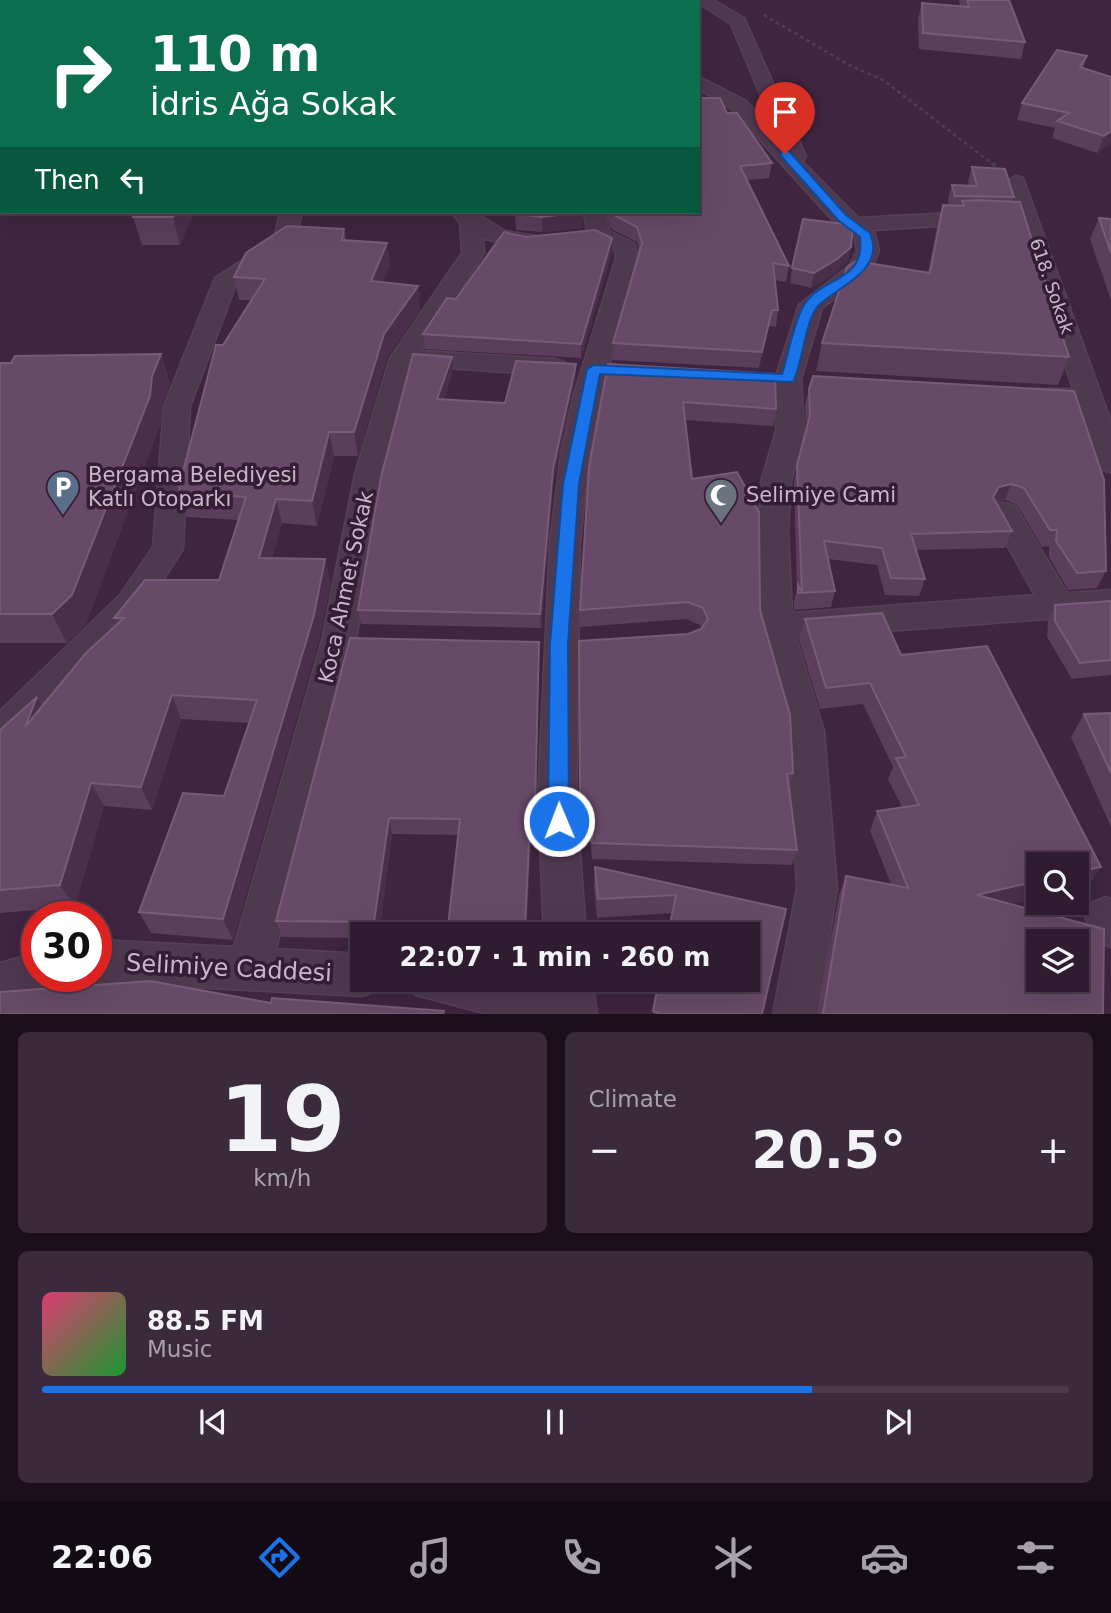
<!DOCTYPE html>
<meta charset="utf-8">
<style>
body{margin:0;font-family:"DejaVu Sans",sans-serif;background:#3b293c;color:#f1f3f6;height:100vh;display:flex;flex-direction:column;font-size:26px;white-space:nowrap}
*{box-sizing:border-box;margin:0}
p{font-size:23px;color:#a7a1ab}
.icon{flex:none;width:38px;height:38px;fill:none;stroke:currentColor;stroke-width:2;stroke-linecap:round;stroke-linejoin:round}
.map{position:relative;height:1014px;overflow:hidden}
.panel{display:flex;flex-direction:column;gap:18px;padding:18px;background:#1a0f1a;flex:1}
.panel>*{flex:none}
.banner{position:absolute;left:0px;top:0px;width:700px;height:214px;box-shadow:0 7px 28px #0002,0 0 0 2px #4a3a4c;background:#0b6e4f;color:#fff;overflow:hidden}
.fabs{position:absolute;left:1026px;top:852px;display:grid;gap:14px}
.fabs a{display:grid;place-items:center;width:63px;height:63px;border-radius:0px;background:#2f1c30;box-shadow:0 7px 28px #0002,0 0 0 2px #4a3a4c;font-size:35px}
.speed{position:absolute;left:21px;top:901px;display:flex;gap:14px;font-size:35px;font-weight:700;text-align:center}
.speed>*{display:grid;place-content:center;width:91px;height:91px;border-radius:50%;background:#2f1c30;box-shadow:0 7px 28px #0002,0 0 0 2px #4a3a4c;line-height:1}
.speed .limit{border:10px solid #d22;background:#fff;color:#111}
.pin{position:absolute;display:grid;place-items:center;width:60px;height:60px;color:#fff;margin:-72px -30px;border-radius:50% 50% 50% 0;rotate:-45deg;box-shadow:0 0 7px #0007}
.pin .icon{rotate:45deg}
.me{position:absolute;width:77px;margin:-38px;rotate:359deg;stroke-linejoin:round;filter:drop-shadow(0 0 5px #0008)}
.turn{display:flex;align-items:center;gap:24px;height:147px;padding:0 35px;font-size:32px}
.turn .icon{width:91px;height:91px;stroke-width:2.5}
.turn b{display:block;font-size:49px;line-height:60px}
.then{display:flex;align-items:center;height:66px;padding:0 35px;background:#0003;gap:14px;font-size:26px}
.big{font-size:52px;font-weight:800;line-height:1.1}
.panel .widget{flex:1;display:flex;flex-direction:column;justify-content:center;gap:10px;min-width:0;padding:0 24px;border-radius:10px;background:#3b293c}
.panel .dial{align-items:center;gap:0}
.dial b{font-size:91px;line-height:1}
.song{display:flex;align-items:center;gap:21px}
.cover{width:84px;height:84px;border-radius:10px;background:linear-gradient(135deg,hsl(340 70% 55%),hsl(130 70% 35%))}
.played{height:7px;border-radius:4px;background:linear-gradient(90deg,#1a73e8 75%,#4a3a4c 75%)}
.keys{display:flex;justify-content:space-around;direction:ltr}
.heat{display:flex;justify-content:space-between;align-items:center;font-size:38px;direction:ltr}
.panel .tiles{flex:1;display:grid;gap:18px;grid-template-columns:1fr 1fr}
.widget:last-child{grid-column:span 2}
.trip{position:absolute;left:350px;top:922px;width:410px;height:70px;border-radius:0px;background:#2f1c30;box-shadow:0 7px 28px #0002,0 0 0 2px #4a3a4c;font-weight:800;line-height:70px;text-align:center}
.dock{display:flex;height:112px;justify-content:space-around;align-items:center;background:#130b13;color:#a7a1ab}
.dock .icon{width:49px;height:49px}
.dock .selected{color:#1a73e8}
.dock b{font-size:32px;color:#f1f3f6}
.map>svg:first-child{display:block}
.lines{fill:none;stroke-linecap:round;stroke-linejoin:round}
.street-casing{stroke:#564056;stroke-width:3}
.path-far1{stroke:#4c4058;stroke-width:2.5;stroke-dasharray:3.5 3.5;stroke-linecap:butt}
.path{stroke:#4c4058;stroke-width:3.5;stroke-dasharray:4.5 4.5;stroke-linecap:butt}
.street{fill:#4f394f;fill-rule:evenodd}
.wall{fill:#5b3d5c}
.shaded-wall{fill:#4b2e4c}
.building{fill:#674a68;stroke:#775b77;stroke-width:2;fill-rule:evenodd}
.route{fill:#1a73e8;stroke:#114b97;stroke-width:2}
.labels{text-anchor:middle;dominant-baseline:central;stroke-width:7;stroke-linejoin:round;paint-order:stroke}
.far-street-label{font-size:18px;fill:#cab6c9;stroke:#351e35}
.poi-label{font-size:21px;fill:#cab6c9;stroke:#351e35;text-anchor:start}
.street-label{font-size:21px;fill:#cab6c9;stroke:#351e35}
.near-street-label{font-size:24px;fill:#cab6c9;stroke:#351e35}
</style>
<div class="map">
<svg width="1111" height="1015" viewBox="0 0 1111 1015">
<rect width="100%" height="100%" fill="#3f2540"/>
<g class="lines">
<defs>
<g id="street">
<polygon points="694,0 713,0 744,18 806,157 802,161 858,218 970,212 1017,214 1006,182 1016,176 1023,178 1111,422 1111,472 1101,470 1097,463 1078,406 1029,401 1025,395 1029,389 1073,389 1021,227 970,224 874,230 879,251 871,270 822,308 801,379 804,431 791,482 788,531 792,613 1035,595 989,513 993,506 1004,503 1015,506 1067,593 1111,590 1111,614 796,638 824,731 837,888 817,1015 773,1015 797,888 788,731 759,627 758,531 761,482 776,431 775,379 799,305 849,266 857,251 855,237 834,222 732,109 698,89 698,76 746,101 777,135 731,24"/>
<polygon points="0,184 2,184 0,198"/>
<polygon points="280,212 302,212 295,243 237,282 190,406 183,549 142,613 13,745 0,749 0,711 120,595 153,547 164,406 215,278 274,240"/>
<polygon points="451,212 474,212 505,231 548,238 551,243 548,248 518,248 483,238 484,253 421,351 555,359 564,362 568,367 564,372 555,375 414,366 383,474 356,640 276,949 362,954 362,980 381,980 377,990 362,996 96,982 82,976 96,976 96,940 234,947 322,640 355,474 390,358 462,253 460,223"/>
<polygon points="584,212 606,212 609,231 634,243 638,258 600,398 589,455 580,542 576,799 586,934 544,934 538,799 550,542 561,455 573,398 616,258 615,251 587,234"/>
<polygon points="1106,897 1111,899 1111,947 1096,941 1085,917 1091,903"/>
<polygon points="37,953 37,976 57,976 52,989 0,1007 0,963"/>
<polygon points="409,980 516,980 550,993 548,980 592,980 597,1015 492,1015 416,995"/>
</g>
</defs>
<use href="#street" class="street-casing"/>
<polyline class="path-far1" points="764,15 849,65 883,80 994,165"/>
<polyline class="path" points="992,163 997,167"/>
<use href="#street" class="street"/>
</g>
<g class="wall">
<polygon points="0,0 102,0 103,2 2,2 2,123 0,123"/>
<polygon points="959,0 1009,0 1025,42 1021,59 919,49 918,19 922,3 960,6"/>
<polygon points="1087,56 1083,68 1111,77 1111,143 1097,153 1052,138 1055,128 1017,120 1022,103"/>
<polygon points="727,113 772,163 769,178 747,180 789,266 786,282 775,280 778,310 776,327 769,326 759,368 612,360 613,343 639,252 637,242 611,229 607,212 698,212"/>
<polygon points="972,167 1014,197 1012,202 1069,357 1058,385 816,371 822,343 928,273 936,232 943,205 949,205 948,199 952,185 969,186 968,181"/>
<polygon points="136,212 194,212 180,245 142,245 133,217"/>
<polygon points="583,212 583,228 542,232 516,230 515,214"/>
<polygon points="1099,218 1111,219 1111,300 1090,239"/>
<polygon points="344,229 346,240 390,265 383,282 420,310 387,357 358,456 334,456 317,526 282,523 272,558 331,583 319,639 233,940 151,933 139,912 224,796 249,723 181,719 152,810 104,806 75,907 0,913 0,730 37,697 42,706 117,625 114,618 219,580 238,520 187,517 179,492 223,345 251,300 239,300 234,277"/>
<polygon points="526,237 612,238 612,252 581,358 425,349 423,334 456,299"/>
<polygon points="851,247 848,261 834,274 811,288 790,283 792,268"/>
<polygon points="161,354 170,383 162,405 160,425 86,624 67,643 0,643 0,363"/>
<polygon points="608,364 776,409 773,426 685,420 692,479 760,610 793,773 789,789 797,850 792,865 592,859 588,819 580,819 579,658 688,634 702,628 700,625 686,619 580,627 580,610"/>
<polygon points="453,371 444,399 505,403 576,378 553,484 541,628 361,624 358,610"/>
<polygon points="809,389 1074,391 1106,571 1097,588 1068,590 1049,557 1049,546 1042,547 1017,505 1005,500 996,503 1012,531 1005,548 916,550 925,579 919,596 885,595 877,565 828,559 835,591 831,607 794,610 794,602 797,588 794,482 806,429 805,405"/>
<polygon points="1111,601 1111,675 1072,679 1047,637 1048,621 1055,605"/>
<polygon points="805,619 901,655 1101,867 1088,886 1076,889 1076,864 1038,864 1038,898 1011,904 1103,1014 817,1014 839,895 846,876 891,884 870,831 877,811 902,807 888,779 893,767 863,704 820,709 799,640"/>
<polygon points="539,642 536,821 532,821 531,837 526,934 450,934 448,926 458,835 392,834 379,934 362,934 362,938 282,937 276,921"/>
<polygon points="1111,713 1111,827 1071,737 1084,714"/>
<polygon points="595,867 678,885 762,1014 653,1014 673,913 597,918 594,886"/>
</g>
<g class="shaded-wall">
<polygon points="1111,131 1111,143 1097,153 1104,136"/>
<polygon points="175,212 194,212 180,245 173,217"/>
<polygon points="583,212 583,228 542,232 542,217"/>
<polygon points="612,238 612,252 581,358 581,344"/>
<polygon points="387,243 390,265 374,304 371,281"/>
<polygon points="851,247 848,261 834,274 811,288 814,273"/>
<polygon points="418,286 420,310 387,357 358,456 354,432 384,334"/>
<polygon points="772,310 769,326 759,368 762,352"/>
<polygon points="161,354 170,383 162,405 160,425 86,624 67,643 52,614"/>
<polygon points="452,357 453,371 439,413 437,399"/>
<polygon points="576,364 576,378 553,484 541,628 540,614 553,469"/>
<polygon points="329,432 334,456 317,526 312,501"/>
<polygon points="1011,484 1005,500 992,503 993,497 999,487"/>
<polygon points="276,499 282,523 265,583 259,558"/>
<polygon points="325,559 331,583 319,639 233,940 223,919"/>
<polygon points="539,642 539,660 536,821 535,804"/>
<polygon points="172,695 181,719 152,810 141,787"/>
<polygon points="37,697 50,721 25,727"/>
<polygon points="91,783 104,806 75,907 60,885"/>
<polygon points="532,804 532,821 526,934 530,820"/>
<polygon points="389,818 392,834 379,934 377,934 374,922"/>
<polygon points="1101,867 1088,886 1076,889 1076,872"/>
<polygon points="1038,881 1038,898 967,914 977,895"/>
</g>
<g class="building">
<polygon points="0,0 96,0 95,2 2,2 2,101 0,101"/>
<polygon points="160,0 357,0 354,2 159,2"/>
<polygon points="516,0 648,0 651,2 510,2"/>
<polygon points="967,0 1009,0 1025,42 923,33 922,3 969,7"/>
<polygon points="1057,50 1087,56 1080,67 1111,77 1111,131 1104,136 1057,121 1069,113 1022,103"/>
<polygon points="698,98 720,98 727,113 737,113 772,163 740,166 789,266 773,263 778,310 772,310 762,352 613,343 642,243 637,227 612,214 611,212 698,212"/>
<polygon points="972,167 1005,169 1014,197 955,196 952,185 977,186"/>
<polygon points="978,200 1020,202 1069,357 822,343 847,267 856,261 930,273 943,205 964,206 962,201"/>
<polygon points="136,212 175,212 173,217 133,217"/>
<polygon points="517,212 583,212 542,217 515,214"/>
<polygon points="1099,218 1111,219 1111,253"/>
<polygon points="803,219 853,225 851,247 837,259 814,273 792,268"/>
<polygon points="287,226 344,229 342,240 387,243 371,281 418,286 384,334 354,432 329,432 312,501 276,499 259,558 325,559 314,615 223,919 139,912 183,793 224,796 257,700 172,695 141,787 91,783 60,885 0,890 0,730 37,697 25,727 86,653 124,618 114,618 145,580 219,580 246,497 179,492 180,483 216,345 223,345 265,279 234,277 246,253"/>
<polygon points="595,230 612,238 581,344 423,334 447,298 456,299 504,232 526,237"/>
<polygon points="161,354 152,376 150,396 72,595 52,614 0,614 0,363 11,363 15,356"/>
<polygon points="413,354 452,357 437,399 505,403 516,361 576,364 553,469 540,614 358,610 381,477"/>
<polygon points="608,364 775,374 776,409 683,402 692,479 737,472 759,512 760,610 790,715 793,773 787,774 797,850 592,843 589,802 580,803 579,641 688,634 701,629 708,619 703,608 688,602 580,610 589,467"/>
<polygon points="813,376 1074,391 1104,480 1106,571 1077,573 1056,541 1057,530 1050,530 1024,488 1011,484 999,487 993,497 1012,531 911,534 925,579 891,578 882,548 824,541 835,591 798,593 798,585 802,592 797,466 810,415 809,389"/>
<polygon points="1111,601 1111,660 1080,663 1055,621 1055,605"/>
<path d="M882 613 901 655 987 646 1101 867 1076 872V864H1038V881L977 895 1104 929 1103 1014H823L846 876 908 888 877 811 919 805 896 758 906 757 870 683 826 688 805 619ZM1038 942H1076V980H1038Z"/>
<polygon points="350,638 539,642 535,804 532,804 530,820 525,928 448,926 460,819 389,818 374,922 276,921"/>
<polygon points="1111,713 1111,773 1084,714"/>
<polygon points="595,867 786,909 762,1014 661,1014 653,1011 659,980 747,980 747,934 668,934 676,895 598,899"/>
<polygon points="150,981 271,1003 272,998 444,1011 443,1014 0,1014 0,992"/>
</g>
<path class="route" d="M781 151H789L846 215 870 233C886 270 840 285 819 305 805 319 803 363 793 382L600 374 579 484 568 644 569 821 566 828 559 831 551 828 548 821 550 644 563 484 587 369 594 365 782 374C789 353 793 324 804 305 822 276 866 282 860 237L838 220 781 156Z"/>
<defs>
<symbol id="parking-pin" viewBox="-11 -11 22 30"><path d="M0 17L-7.5 6A9.5 9.5 0 1 1 7.5 6Z" fill="#5c6f8a" stroke="#351e35"/><path d="M-3.5-5.5H1a3.5 3.5 0 0 1 0 7H-1V5.5H-3.5ZM-1-3.4V-.6H.8a1.4 1.4 0 0 0 0-2.8Z" fill="#fff"/></symbol>
<symbol id="mosque-pin" viewBox="-11 -11 22 30"><path d="M0 17L-7.5 6A9.5 9.5 0 1 1 7.5 6Z" fill="#6b7280" stroke="#351e35"/><path d="M3.5-4.9A6 6 0 1 0 3.5 4.9A5 5 0 1 1 3.5-4.9Z" fill="#fff"/></symbol>
</defs>
<g fill-rule="evenodd">
<use href="#parking-pin" x="44" y="468" width="38" height="52"/>
<use href="#mosque-pin" x="702" y="476" width="38" height="52"/>
</g>
<g class="labels">
<g class="far-street-label">
<text transform="translate(1052 286) rotate(71)">618. Sokak</text>
</g>
<g class="poi-label">
<text x="88" y="475">Bergama Belediyesi<tspan x="88" dy="24">Katlı Otoparkı</tspan></text>
<text x="746" y="495">Selimiye Cami</text>
</g>
<g class="street-label">
<text transform="translate(346 587) rotate(-78)">Koca Ahmet Sokak</text>
</g>
<g class="near-street-label">
<text transform="translate(229 968) rotate(3)">Selimiye Caddesi</text>
</g>
</g>
</svg>
<div class="fabs">
<a><svg class="icon" aria-label="search" viewBox="0 0 24 24"><circle cx="10" cy="10" r="6"/><path d="M15 15l6 6"/></svg></a>
<a><svg class="icon" aria-label="layers" viewBox="0 0 24 24"><path d="M12 4l9 5-9 5-9-5zM3 14l9 5 9-5"/></svg></a>
</div>
<div class="speed"><div class="limit">30</div></div>
<div class="pin" style="left:785px;top:154px;background:#d93025"><svg class="icon" aria-label="arrive" viewBox="0 0 24 24"><path d="M6 21V4h12l-3 4 3 4H6"/></svg></div>
<svg class="me" style="left:559px;top:821px" viewBox="-20 -20 40 40"><circle r="17" fill="#1a73e8" stroke="#fff" stroke-width="3"/><path d="M0-11L8 9 0 5-8 9z" fill="#fff"/></svg>
<div class="trip">22:07 · 1 min · 260 m</div>
<div class="banner">
<div class="turn"><svg class="icon" aria-label="right" viewBox="0 0 24 24"><path d="M7 20v-9h11M14 6l5 5-5 5"/></svg><div><b>110 m</b>İdris Ağa Sokak</div></div>
<div class="then">Then<svg class="icon" aria-label="left" viewBox="0 0 24 24"><path d="M17 20v-9H6M10 6l-5 5 5 5"/></svg></div>
</div>
</div>
<section class="panel">
<div class="tiles">
<div class="widget dial"><b>19</b><p>km/h</p></div>
<div class="widget"><p>Climate</p>
<div class="heat"><a>−</a><b class="big">20.5°</b><a>+</a></div>
</div>
<div class="widget">
<div class="song"><i class="cover"></i><div><b>88.5 FM</b><p>Music</p></div></div>
<div class="played"></div>
<div class="keys"><svg class="icon" aria-label="previous" viewBox="0 0 24 24"><path d="M18 5L8 12l10 7zM5 5v14"/></svg><svg class="icon" aria-label="pause" viewBox="0 0 24 24"><path d="M8 5v14M16 5v14"/></svg><svg class="icon" aria-label="next" viewBox="0 0 24 24"><path d="M6 5l10 7-10 7zM19 5v14"/></svg></div>
</div>
</div>
</section>
<nav class="dock">
<b>22:06</b>
<svg class="icon selected" aria-label="directions" viewBox="0 0 24 24"><path d="M12 3l9 9-9 9-9-9zM9 14v-3h6M13 9l2 2-2 2"/></svg>
<svg class="icon" aria-label="music" viewBox="0 0 24 24"><path d="M9 18V5l10-2v13"/><circle cx="6" cy="18" r="3"/><circle cx="16" cy="16" r="3"/></svg>
<svg class="icon" aria-label="phone" viewBox="0 0 24 24"><path d="M5 4h4l2 5-3 2q2 4 5 5l2-3 5 2v4C11 20 4 13 5 4z"/></svg>
<svg class="icon" aria-label="climate" viewBox="0 0 24 24"><path d="M12 3v18M4 7l16 10M4 17L20 7"/></svg>
<svg class="icon" aria-label="car" viewBox="0 0 24 24"><path d="M5 17H2v-5l4-1 3-4h7l3 4 3 1v5h-3M9 17h6M6 11h13"/><circle cx="7" cy="17" r="2"/><circle cx="17" cy="17" r="2"/></svg>
<svg class="icon" aria-label="filters" viewBox="0 0 24 24"><path d="M4 7h16M4 17h16"/><circle cx="9" cy="7" r="2"/><circle cx="15" cy="17" r="2"/></svg>
</nav>
